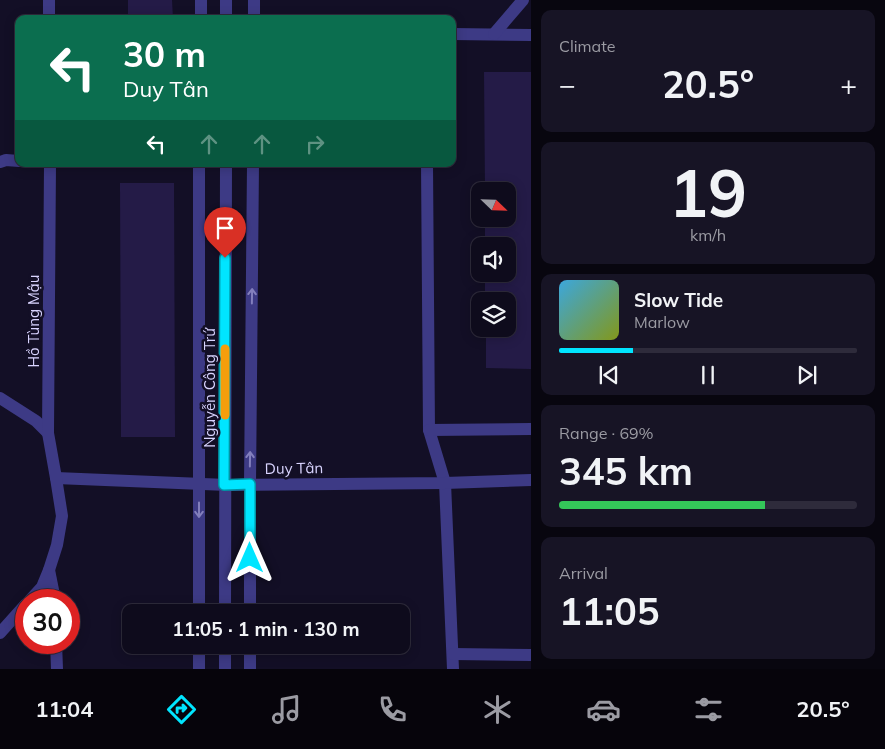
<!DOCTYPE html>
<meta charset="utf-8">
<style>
body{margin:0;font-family:Mulish,sans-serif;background:#171425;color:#f1f3f6;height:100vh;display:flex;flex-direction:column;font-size:19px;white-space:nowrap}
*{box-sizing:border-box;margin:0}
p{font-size:16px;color:#9b9ba3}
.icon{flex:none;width:28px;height:28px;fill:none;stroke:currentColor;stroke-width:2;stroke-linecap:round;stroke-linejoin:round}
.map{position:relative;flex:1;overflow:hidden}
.drawer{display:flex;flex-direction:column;gap:10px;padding:10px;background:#08060f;width:354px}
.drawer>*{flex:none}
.guide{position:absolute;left:15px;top:15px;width:441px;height:152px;border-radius:10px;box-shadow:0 2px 12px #0003,0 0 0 1px #2e2b3b;background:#0b6e4f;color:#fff;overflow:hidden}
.needle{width:32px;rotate:113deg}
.controls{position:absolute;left:471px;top:182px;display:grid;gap:10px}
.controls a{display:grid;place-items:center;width:45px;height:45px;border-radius:10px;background:#0e0b1c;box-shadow:0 2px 12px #0003,0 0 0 1px #2e2b3b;font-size:25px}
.speed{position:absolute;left:15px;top:589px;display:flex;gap:10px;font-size:25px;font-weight:700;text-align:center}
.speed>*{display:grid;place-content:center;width:65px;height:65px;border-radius:50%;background:#0e0b1c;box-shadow:0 2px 12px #0003,0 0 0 1px #2e2b3b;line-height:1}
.speed .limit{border:8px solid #d22;background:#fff;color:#111}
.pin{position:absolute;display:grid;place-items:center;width:42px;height:42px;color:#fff;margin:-51px -21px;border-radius:50% 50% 50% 0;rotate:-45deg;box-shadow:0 0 5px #0007}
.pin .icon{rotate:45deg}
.me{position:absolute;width:55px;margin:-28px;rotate:0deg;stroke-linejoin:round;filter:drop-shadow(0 0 4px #0008)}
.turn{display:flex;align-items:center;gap:18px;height:105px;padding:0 25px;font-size:22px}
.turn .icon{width:65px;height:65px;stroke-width:2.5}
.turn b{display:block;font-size:35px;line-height:42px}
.lanes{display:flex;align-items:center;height:48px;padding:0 25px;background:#0003;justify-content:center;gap:25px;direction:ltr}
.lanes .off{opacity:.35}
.big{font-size:38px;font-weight:700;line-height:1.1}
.drawer .tile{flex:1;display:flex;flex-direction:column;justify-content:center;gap:8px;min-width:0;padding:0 18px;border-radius:10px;background:#171425}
.drawer .dial{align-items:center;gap:0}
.dial b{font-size:65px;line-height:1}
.song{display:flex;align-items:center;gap:15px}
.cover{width:60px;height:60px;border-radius:8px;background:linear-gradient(135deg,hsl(200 70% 55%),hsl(70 70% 35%))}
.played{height:5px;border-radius:2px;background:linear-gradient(90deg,#00e5ff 25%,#2e2b3b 25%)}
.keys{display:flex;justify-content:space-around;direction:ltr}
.heat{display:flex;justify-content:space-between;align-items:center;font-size:28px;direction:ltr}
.charge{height:8px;border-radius:4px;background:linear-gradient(90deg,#34c759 69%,#2e2b3b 0)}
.trip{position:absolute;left:122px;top:604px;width:288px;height:50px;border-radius:10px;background:#0e0b1c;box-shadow:0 2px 12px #0003,0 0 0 1px #2e2b3b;font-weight:700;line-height:50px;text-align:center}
.tabs{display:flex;height:80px;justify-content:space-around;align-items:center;background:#06040b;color:#9b9ba3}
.tabs .icon{width:35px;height:35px}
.tabs .active{color:#00e5ff}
.tabs b{font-size:22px;color:#f1f3f6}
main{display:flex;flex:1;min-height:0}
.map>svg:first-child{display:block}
.building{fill:#241b47}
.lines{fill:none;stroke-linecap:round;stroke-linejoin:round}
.minor{stroke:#3d3a85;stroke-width:12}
.oneway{stroke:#837fbc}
.route-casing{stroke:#0095a6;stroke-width:12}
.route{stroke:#00e5ff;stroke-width:9}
.slow{stroke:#f59e0b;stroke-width:9}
.labels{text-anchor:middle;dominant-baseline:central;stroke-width:5;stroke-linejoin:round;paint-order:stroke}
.street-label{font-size:15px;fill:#d9d4ff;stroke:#130f26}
</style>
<main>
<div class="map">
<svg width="532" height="669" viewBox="0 0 532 669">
<rect width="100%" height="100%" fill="#130f26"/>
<g class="building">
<polygon points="128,0 172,0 173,19 128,19"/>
<polygon points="484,72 532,72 532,369 486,368 486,329 508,329 508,301 485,301 485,274 508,274 508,246 485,246 485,219 508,219 508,191 485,191"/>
<polygon points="120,183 174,183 175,437 121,437"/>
</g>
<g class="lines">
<g class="minor">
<polyline points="49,0 49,19"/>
<polyline points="201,19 201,0"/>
<polyline points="226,19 226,0"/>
<polyline points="254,19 254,0"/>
<polyline points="452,34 532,35"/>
<polyline points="494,34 523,0"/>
<polyline points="0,162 6,160 19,161"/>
<polyline points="427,164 429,430 445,483 453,669"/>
<polyline points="0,398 36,421 48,433"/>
<polyline points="429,430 532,429"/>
<polyline points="56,478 227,485 445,483 532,480"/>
<polyline points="49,570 55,600"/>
<polyline points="30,600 42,587 49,570 57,545 62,516 56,478 48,433 50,164"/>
<polyline points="199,612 199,164"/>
<polyline points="225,612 226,164"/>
<polyline points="250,612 250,484 253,164"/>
<polyline points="0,633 26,604"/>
<polyline points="56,642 57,669"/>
<polyline points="199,645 199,669"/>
<polyline points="225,645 225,669"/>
<polyline points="453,654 532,655"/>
<polyline points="250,669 250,645"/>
</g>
</g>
<defs><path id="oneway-shaft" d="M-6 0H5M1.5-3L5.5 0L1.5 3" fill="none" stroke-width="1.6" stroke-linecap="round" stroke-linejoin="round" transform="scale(1.25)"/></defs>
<g class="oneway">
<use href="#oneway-shaft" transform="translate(252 296) rotate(-89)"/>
<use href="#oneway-shaft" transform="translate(250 459) rotate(-89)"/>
<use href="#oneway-shaft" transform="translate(199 510) rotate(90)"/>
</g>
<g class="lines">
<defs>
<polyline id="route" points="225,258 224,485 250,484 250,558"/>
</defs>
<use href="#route" class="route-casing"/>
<use href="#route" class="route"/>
<polyline class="slow" points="225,415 225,349"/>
</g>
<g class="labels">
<g class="street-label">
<text transform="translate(33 321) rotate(-90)">Hồ Tùng Mậu</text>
<text transform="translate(209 388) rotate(-90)">Nguyễn Công Trứ</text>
<text transform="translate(294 468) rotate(-1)">Duy Tân</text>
</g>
</g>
</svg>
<div class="controls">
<a><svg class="needle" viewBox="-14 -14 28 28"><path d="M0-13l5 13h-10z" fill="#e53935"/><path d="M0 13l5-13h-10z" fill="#9b9ba3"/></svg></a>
<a><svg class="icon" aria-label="sound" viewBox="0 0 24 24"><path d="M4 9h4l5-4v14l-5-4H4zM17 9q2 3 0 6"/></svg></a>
<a><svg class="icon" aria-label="layers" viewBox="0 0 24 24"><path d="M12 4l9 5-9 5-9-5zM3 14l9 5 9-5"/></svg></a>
</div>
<div class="speed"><div class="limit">30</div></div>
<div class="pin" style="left:225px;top:258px;background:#d93025"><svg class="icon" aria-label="arrive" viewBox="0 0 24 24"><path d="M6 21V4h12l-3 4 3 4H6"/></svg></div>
<svg class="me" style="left:250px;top:558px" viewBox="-20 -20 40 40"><path d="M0-17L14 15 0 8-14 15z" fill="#00e5ff" stroke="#fff" stroke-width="4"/></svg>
<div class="trip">11:05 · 1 min · 130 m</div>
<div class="guide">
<div class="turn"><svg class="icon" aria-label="left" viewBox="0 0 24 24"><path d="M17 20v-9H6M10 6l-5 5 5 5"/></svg><div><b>30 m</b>Duy Tân</div></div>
<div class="lanes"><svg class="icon" aria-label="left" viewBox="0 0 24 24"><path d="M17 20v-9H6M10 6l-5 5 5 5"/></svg><svg class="icon off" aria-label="ahead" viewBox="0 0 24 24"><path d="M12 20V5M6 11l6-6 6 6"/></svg><svg class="icon off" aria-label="ahead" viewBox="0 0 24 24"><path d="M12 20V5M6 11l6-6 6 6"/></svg><svg class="icon off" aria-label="right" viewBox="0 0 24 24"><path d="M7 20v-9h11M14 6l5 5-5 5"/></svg></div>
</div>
</div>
<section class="drawer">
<div class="tile"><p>Climate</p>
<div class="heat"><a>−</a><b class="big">20.5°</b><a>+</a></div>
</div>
<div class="tile dial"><b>19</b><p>km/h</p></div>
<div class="tile">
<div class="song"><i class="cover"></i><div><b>Slow Tide</b><p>Marlow</p></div></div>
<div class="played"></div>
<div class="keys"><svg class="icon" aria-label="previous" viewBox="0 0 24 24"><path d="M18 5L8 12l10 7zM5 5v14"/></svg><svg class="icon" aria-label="pause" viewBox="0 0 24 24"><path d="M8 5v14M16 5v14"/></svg><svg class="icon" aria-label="next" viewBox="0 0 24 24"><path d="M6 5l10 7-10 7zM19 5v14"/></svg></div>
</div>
<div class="tile"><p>Range · 69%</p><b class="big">345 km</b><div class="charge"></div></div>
<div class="tile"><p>Arrival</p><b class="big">11:05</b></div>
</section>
</main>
<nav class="tabs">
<b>11:04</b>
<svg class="icon active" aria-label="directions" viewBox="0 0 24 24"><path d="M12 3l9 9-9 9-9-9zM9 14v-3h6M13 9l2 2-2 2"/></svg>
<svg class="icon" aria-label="music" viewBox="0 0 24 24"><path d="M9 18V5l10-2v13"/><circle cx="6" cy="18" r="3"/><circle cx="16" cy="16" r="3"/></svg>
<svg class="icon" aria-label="phone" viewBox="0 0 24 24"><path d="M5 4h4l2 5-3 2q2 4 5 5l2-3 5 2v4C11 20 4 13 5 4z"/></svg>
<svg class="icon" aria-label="climate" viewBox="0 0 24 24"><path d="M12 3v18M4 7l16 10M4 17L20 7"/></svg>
<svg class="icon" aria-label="car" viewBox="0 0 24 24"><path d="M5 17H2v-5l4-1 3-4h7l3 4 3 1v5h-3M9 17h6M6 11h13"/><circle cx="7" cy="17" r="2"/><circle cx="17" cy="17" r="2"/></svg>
<svg class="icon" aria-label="filters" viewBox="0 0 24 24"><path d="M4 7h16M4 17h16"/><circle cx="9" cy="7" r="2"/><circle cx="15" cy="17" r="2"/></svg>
<b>20.5°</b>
</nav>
